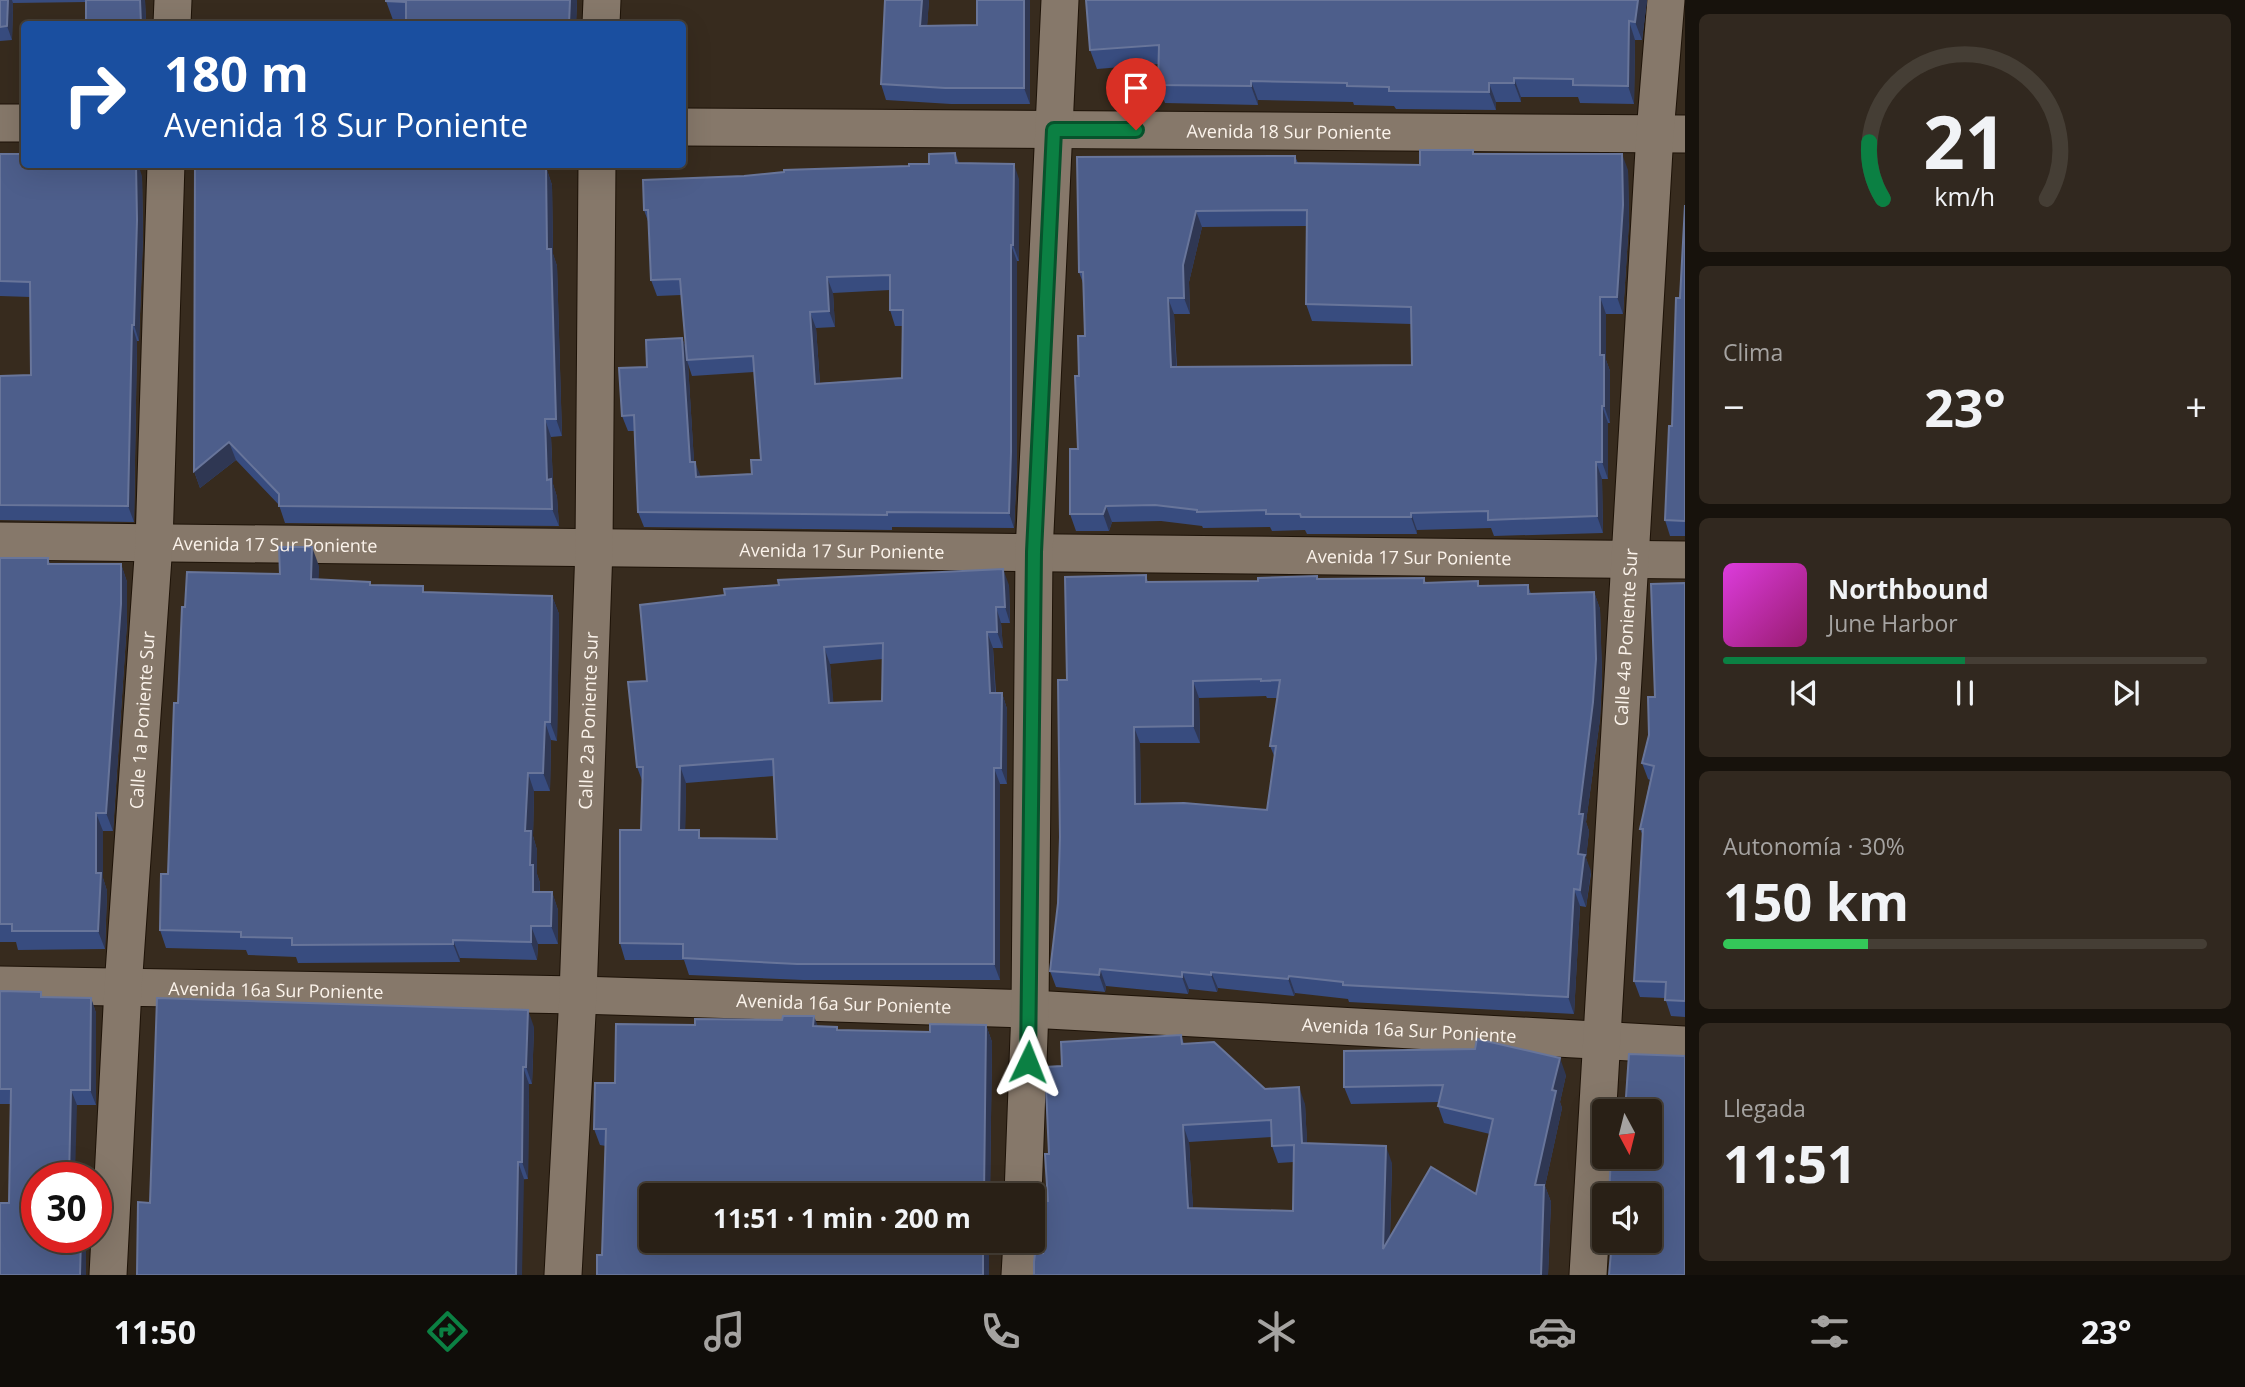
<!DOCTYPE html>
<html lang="es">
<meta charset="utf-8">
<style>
body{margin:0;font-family:"Open Sans",sans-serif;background:#31281f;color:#f1f3f6;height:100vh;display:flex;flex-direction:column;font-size:26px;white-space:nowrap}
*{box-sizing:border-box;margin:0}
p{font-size:23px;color:#a5a3a1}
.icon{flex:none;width:38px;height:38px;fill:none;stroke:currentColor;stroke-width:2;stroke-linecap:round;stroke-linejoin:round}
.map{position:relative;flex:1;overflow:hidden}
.panel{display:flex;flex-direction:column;gap:14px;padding:14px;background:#17120c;width:560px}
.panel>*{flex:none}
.guide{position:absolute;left:21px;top:21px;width:665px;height:147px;border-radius:7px;box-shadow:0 7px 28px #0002,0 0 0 2px #453e35;background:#1a4fa0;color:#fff;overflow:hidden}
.needle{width:46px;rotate:173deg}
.tools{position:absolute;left:1592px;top:1099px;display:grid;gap:14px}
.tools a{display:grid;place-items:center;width:70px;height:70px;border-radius:7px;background:#292016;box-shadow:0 7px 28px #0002,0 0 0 2px #453e35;font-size:35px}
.speed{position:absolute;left:21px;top:1162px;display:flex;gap:14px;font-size:35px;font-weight:700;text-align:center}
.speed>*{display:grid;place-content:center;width:91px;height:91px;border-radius:50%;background:#292016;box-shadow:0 7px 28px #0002,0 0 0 2px #453e35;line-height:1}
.speed .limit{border:10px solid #d22;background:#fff;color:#111}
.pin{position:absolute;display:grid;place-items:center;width:60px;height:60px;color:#fff;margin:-72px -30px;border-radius:50% 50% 50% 0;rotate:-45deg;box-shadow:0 0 7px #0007}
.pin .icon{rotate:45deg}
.me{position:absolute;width:77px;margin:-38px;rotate:2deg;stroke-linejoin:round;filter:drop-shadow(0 0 5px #0008)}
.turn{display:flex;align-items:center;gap:24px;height:147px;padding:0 28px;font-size:32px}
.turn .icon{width:91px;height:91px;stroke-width:2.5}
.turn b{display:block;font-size:49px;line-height:60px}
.big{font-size:52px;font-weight:700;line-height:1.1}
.panel .card{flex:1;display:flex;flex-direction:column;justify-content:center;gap:10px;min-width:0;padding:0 24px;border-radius:10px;background:#31281f}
.panel .dial{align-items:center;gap:0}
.dial svg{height:182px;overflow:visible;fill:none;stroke:#453e35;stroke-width:7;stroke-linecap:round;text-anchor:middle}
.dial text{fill:#f1f3f6;stroke:none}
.song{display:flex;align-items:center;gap:21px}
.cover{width:84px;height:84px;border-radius:10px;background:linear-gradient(135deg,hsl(300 70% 55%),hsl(320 70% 35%))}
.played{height:7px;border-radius:4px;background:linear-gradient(90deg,#0b8043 50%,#453e35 50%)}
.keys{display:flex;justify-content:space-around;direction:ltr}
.heat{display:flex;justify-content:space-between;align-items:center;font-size:38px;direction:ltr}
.charge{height:10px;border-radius:5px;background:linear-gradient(90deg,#34c759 30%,#453e35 0)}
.trip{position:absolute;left:639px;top:1183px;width:406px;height:70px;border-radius:7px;background:#292016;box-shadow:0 7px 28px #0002,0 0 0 2px #453e35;font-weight:700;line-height:70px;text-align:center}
.tab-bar{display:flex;height:112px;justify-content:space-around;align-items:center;background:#100d09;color:#a5a3a1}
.tab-bar .icon{width:49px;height:49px}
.tab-bar .current{color:#0b8043}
.tab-bar b{font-size:32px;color:#f1f3f6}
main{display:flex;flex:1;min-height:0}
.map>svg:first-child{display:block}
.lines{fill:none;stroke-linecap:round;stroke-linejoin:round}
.minor-casing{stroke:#1e1308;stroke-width:39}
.minor{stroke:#86786a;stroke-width:37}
.wall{fill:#384c7f;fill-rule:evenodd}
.shaded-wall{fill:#2f3753}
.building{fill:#4d5e8b;stroke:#68759a;stroke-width:2;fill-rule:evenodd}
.route-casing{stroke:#07532c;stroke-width:18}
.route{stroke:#0b8043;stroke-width:12}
.labels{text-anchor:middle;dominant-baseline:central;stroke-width:5;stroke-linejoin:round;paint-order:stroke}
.street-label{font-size:18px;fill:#fbf3eb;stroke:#1a140f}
</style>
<main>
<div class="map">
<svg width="1685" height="1275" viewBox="0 0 1685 1275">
<rect width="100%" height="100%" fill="#372b1e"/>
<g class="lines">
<defs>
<g id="minor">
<polyline points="172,24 173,0"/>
<polyline points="601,24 602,0"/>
<polyline points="0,123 24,123"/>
<path id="s1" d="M682 127 1685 134"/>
<path id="s2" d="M0 541 1685 560"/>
<path id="s3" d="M0 985 578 995 1030 1009 1685 1045"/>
<polyline points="1023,1195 1030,1009 1034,553 1060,0"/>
<path id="s4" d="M108 1275 123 988 154 543 166 164"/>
<path id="s5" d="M563 1275 578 995 594 548 597 164"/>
<polyline points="1020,1275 1022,1241"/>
<path id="s6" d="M1588 1275 1655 133 1666 0"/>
</g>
</defs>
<use href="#minor" class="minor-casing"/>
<use href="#minor" class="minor"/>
</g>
<g class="wall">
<polygon points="0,0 145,0 146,24 86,2 13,3 12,40 0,41"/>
<polygon points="577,0 576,24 406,24 406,20 393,20 386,1"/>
<polygon points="885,0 929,0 927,26 977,25 1030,0 1030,104 951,104 886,100 881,84"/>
<polygon points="1086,0 1647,0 1642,40 1635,40 1634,104 1580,103 1578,97 1521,97 1521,102 1496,102 1496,110 1396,109 1394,106 1354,105 1353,102 1258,100 1258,105 1165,103 1158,85 1159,64 1097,69 1090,50"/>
<path d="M955 153 959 163 1019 179V261H1017V467L1014 528 892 527V530L644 527 638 512 634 431H628L622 416 647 367 682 338 686 349 681 295 657 296 651 280 649 224 644 210 744 176 909 166 929 164ZM890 290V310L895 326H903L902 378 820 383 816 328 835 327 833 293ZM688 364 692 376 754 372 761 460 752 474 700 477 694 462Z"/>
<polygon points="0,154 24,164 142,176 143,236 139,341 137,341 134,522 0,520 0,376 31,375 30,297 0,296"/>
<path d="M1475 154 1628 170 1629 221 1623 314H1606V360L1610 371V423H1608V479H1602L1603 533 1494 536 1491 528 1417 530V534H1307L1305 530 1272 531 1270 527 1203 528 1202 526 1161 521 1112 522 1109 531H1076L1070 514 1078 449 1079 376 1085 336 1083 283 1079 272 1295 156 1298 163 1420 165ZM1307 226 1306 304 1312 321 1411 324 1412 365 1177 367 1174 314H1190L1189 282 1202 227Z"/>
<polygon points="195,164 374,167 375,169 546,167 552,185 553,254 557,266 562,436 551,437 553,484 557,497 559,526 285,523 279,505 236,460 200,488 194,471"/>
<polygon points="1685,205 1685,536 1670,536 1665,520 1672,426"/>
<polygon points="0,558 48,558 50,564 121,564 127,582 127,622 113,831 103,831 103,878 107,891 105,949 18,950 16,942 0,942"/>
<polygon points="319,566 318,580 370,582 371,585 425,592 552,596 559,614 557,741 551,740 550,791 534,791 533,836 537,850 537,874 540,883 540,892 552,892 558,910 558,944 538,944 537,960 460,958 460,962 298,963 296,957 248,955 246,950 166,948 160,930 168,874 178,703 185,607 280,574"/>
<path d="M1146 575 1148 582 1258 581 1317 576 1318 579 1424 578 1426 583 1480 586 1528 585 1531 594 1594 592 1600 609 1602 676 1600 719 1586 822 1589 831 1586 858 1591 874 1586 907 1580 906 1574 1014 1349 1002 1348 999 1295 993 1294 996 1218 988 1217 992 1189 989 1188 994 1106 986 1105 992 1056 987 1050 971 1058 903 1067 680ZM1266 696 1267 698H1277L1270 746 1275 758 1267 810 1141 804 1140 743H1200L1199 698Z"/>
<polygon points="1685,583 1685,1017 1671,1016 1665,998 1640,997 1634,981 1643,836 1640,829 1650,780 1648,779 1642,763 1649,735 1655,697"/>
<path d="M1009 585 1010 623H1001L1003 648H993L996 693H1002L1007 709V784H1000V980H803L689 975 684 960H625L620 943 641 830 643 783 637 767 647 681 725 595ZM883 659 882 701 833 703 830 664ZM774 776 777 839 702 838 685 830 686 783Z"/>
<polygon points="0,991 43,997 91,998 96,1013 96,1105 77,1105 37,1178 86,1237 86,1275 0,1275 9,1203 11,1104 0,1104"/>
<polygon points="986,1025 992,1042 990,1195 651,1195 651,1241 989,1241 989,1275 602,1255 606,1146 600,1145 594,1129 615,1083 818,1027 837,1027 838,1030 930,1032"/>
<polygon points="534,1027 532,1084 529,1084 528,1179 150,1203"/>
<path d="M1181 1035 1184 1044 1265 1089 1305 1104 1307 1144 1392 1163 1390 1238 1476 1194 1490 1134 1444 1123 1438 1106 1439 1102 1351 1104 1344 1087 1566 1075 1560 1102 1562 1108 1545 1186 1551 1202 1548 1275H1034L1043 1253 1062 1066ZM1272 1137V1146L1278 1163 1294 1162 1293 1211 1193 1208 1189 1142Z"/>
</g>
<g class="shaded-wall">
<polygon points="8,0 12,0 13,3 12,40 7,26"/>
<polygon points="140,0 145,0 146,24 141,24"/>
<polygon points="570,0 577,0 576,24 569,24"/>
<polygon points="922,0 929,0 926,41 920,26"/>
<polygon points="1024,0 1030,0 1030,104 1024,88"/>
<polygon points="1638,0 1647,0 1642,40 1635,22"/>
<polygon points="1629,21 1635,40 1634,104 1628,86"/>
<polygon points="1514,78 1521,97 1521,102 1514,83"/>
<polygon points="1251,81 1258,100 1258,105 1251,86"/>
<polygon points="1489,83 1496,102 1496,110 1489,92"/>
<polygon points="1622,154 1628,170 1629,221 1623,314 1617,297"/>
<polygon points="136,164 138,164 142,176 143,236 139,341 134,325"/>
<polygon points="1014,164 1019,179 1019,261 1013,245"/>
<polygon points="546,167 552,185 553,254 557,266 562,436 556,419 547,249"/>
<polygon points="1196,211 1202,227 1189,282 1190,314 1184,298 1183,265"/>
<polygon points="1011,245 1017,261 1017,467 1014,528 1009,513"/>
<polygon points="827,277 833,293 835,327 829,311"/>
<polygon points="1600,297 1606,314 1606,360 1610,371 1610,423 1604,406 1600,355"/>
<polygon points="1168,298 1174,314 1177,384 1171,367"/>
<polygon points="810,312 816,328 821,399 815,384"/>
<polygon points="132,325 137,341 134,522 128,506"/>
<polygon points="682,338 688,353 687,360 688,364 695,478 690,462"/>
<polygon points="1602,406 1608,423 1608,479 1602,462"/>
<polygon points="545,419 551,437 553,484 557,497 559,526 552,509 547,480"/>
<polygon points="229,442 236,460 200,488 194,471"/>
<polygon points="695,462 701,477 696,477"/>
<polygon points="1596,462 1602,479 1603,533 1597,516"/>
<polygon points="1106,506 1112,522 1109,531 1103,514"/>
<polygon points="1411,513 1417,530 1417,534 1411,517"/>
<polygon points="312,547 319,566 318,598 311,579"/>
<polygon points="121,564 127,582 127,622 113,831 106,813"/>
<polygon points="1003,569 1009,585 1010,623 1005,607"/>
<polygon points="1594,592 1600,609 1602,676 1600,719 1586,822 1589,831 1586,858 1591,871 1586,907 1580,890 1578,854 1579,814"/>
<polygon points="552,596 559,614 557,741 550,722"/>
<polygon points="996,607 1001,623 1003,648 997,632"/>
<polygon points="987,632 993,648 996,709 990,693"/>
<polygon points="824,647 830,664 835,719 829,703"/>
<polygon points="1193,681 1199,698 1200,743 1193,726"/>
<polygon points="1002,693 1007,709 1007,784 1001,768"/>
<polygon points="545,722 551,740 550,791 543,773"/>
<polygon points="1134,727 1140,743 1141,821 1135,804"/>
<polygon points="680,766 686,783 685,846 679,830"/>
<polygon points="994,768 1000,784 1000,980 994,964"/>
<polygon points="528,773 534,791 533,836 537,850 537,874 540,883 539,910 533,892 525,831"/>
<polygon points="96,813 103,831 103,878 107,891 105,949 98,931 96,873"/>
<polygon points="1574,889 1580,906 1574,1014 1568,997"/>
<polygon points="552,892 558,910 558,944 551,926"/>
<polygon points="531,926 538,944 537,960 531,942"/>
<polygon points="453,940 460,958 460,962 453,944"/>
<polygon points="1100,969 1106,986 1105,992 1099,975"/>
<polygon points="1182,972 1189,989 1188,994 1182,977"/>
<polygon points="1211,972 1218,988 1217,992 1211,975"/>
<polygon points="1289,976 1295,993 1294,996 1288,979"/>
<polygon points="91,998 96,1013 96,1105 90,1090"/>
<polygon points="528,1010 534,1027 532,1084 526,1067"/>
<polygon points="814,1016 820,1032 813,1026"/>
<polygon points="986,1025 992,1042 990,1195 984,1195"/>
<polygon points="1560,1058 1566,1075 1560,1102 1562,1108 1545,1186 1551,1202 1548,1275 1541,1275 1535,1185 1552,1090"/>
<polygon points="523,1067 529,1084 528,1179 522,1162"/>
<polygon points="1299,1087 1305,1104 1308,1160 1302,1143"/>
<polygon points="71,1090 77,1105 75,1178 69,1178"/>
<polygon points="1183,1125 1189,1142 1194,1225 1188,1208"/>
<polygon points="1386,1146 1392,1163 1389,1266 1383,1249"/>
<polygon points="518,1162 524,1179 522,1275 516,1275"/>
<polygon points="81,1237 86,1237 86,1275 80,1275"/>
<rect x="983" y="1241" width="6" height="34"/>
</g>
<g class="building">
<polygon points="0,0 8,0 7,26 0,27"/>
<polygon points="86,0 140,0 141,24 86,24"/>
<polygon points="386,0 570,0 569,24 406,24 406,2 386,1"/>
<polygon points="885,0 922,0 920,26 977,25 977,0 1024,0 1024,88 945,88 881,84"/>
<polygon points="1086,0 1638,0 1635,22 1629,21 1628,86 1573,85 1573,79 1514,78 1514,83 1489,83 1489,92 1389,91 1389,87 1347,86 1347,83 1251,81 1251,86 1158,85 1159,45 1090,50"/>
<path d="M1420 150H1473V154H1622L1623 205 1617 297H1600V355H1604V406H1602V462H1596L1597 516 1488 520V511L1411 513V517H1301L1300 514H1266V510L1197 512V510L1155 505 1106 506 1103 514H1070V449H1078L1075 376H1079L1078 336H1085L1083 272H1079L1077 157 1295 156V163L1420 165ZM1307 210 1306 304 1411 307 1412 365 1171 367 1168 298H1184L1183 265 1196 211Z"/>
<path d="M955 153 956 163 1014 164 1013 245H1011V452L1009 513 887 512V515L638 512 634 415 622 416 619 368 647 367 646 340 682 338 690 462H695L696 477 752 474 751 460H761L753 356 687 360 680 279 651 280 648 210H644L643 180 744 176 784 172V170L909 166V164H929V154ZM890 275V310H903L902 378 815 384 810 312 829 311 827 277Z"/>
<polygon points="0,154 24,154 24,164 136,164 137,220 134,325 132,325 128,506 0,505 0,376 31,375 30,282 0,281"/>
<polygon points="195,164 374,167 374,169 546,167 547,249 551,249 556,419 545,419 547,480 551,479 552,509 279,506 279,494 229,442 194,471"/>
<polygon points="1685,205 1685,521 1665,520 1669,426 1672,426 1676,298 1680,298"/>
<polygon points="279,547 312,547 311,579 370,582 370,585 423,586 423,592 552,596 550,722 545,722 543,773 528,773 525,831 531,831 530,865 533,865 533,892 552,892 551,926 531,926 531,942 453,940 453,944 292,945 292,938 241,937 241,932 160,930 161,874 168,874 174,703 178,703 182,607 185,607 187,572 280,574"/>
<polygon points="0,558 48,558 48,564 121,564 121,604 106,813 96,813 96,873 101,873 98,931 12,931 12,924 0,924"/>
<path d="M1003 569 1005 607H996L997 632H987L990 693H1002L1001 768H994V964H797L683 958V944L620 943V830H641L643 767H637L628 682 647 681 640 605 725 595 724 589 779 585 778 580ZM883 643 882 701 829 703 824 647ZM773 759 777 839 699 838V830H679L680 766Z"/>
<path d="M1146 575V582L1258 581V578L1317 576V579L1424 578V583L1478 581V586L1528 585V594L1594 592 1596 659 1593 702 1579 814H1583L1578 854 1585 855 1584 857 1580 890 1574 889 1568 997 1343 985V982L1289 976 1288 979 1211 972V975L1182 972V977L1100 969 1099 975 1050 971 1058 903 1060 837 1058 680H1067L1065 577ZM1261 679V681L1280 680 1270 746H1276L1267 810 1184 803 1135 804 1134 727 1193 726V681Z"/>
<polygon points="1685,583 1685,1001 1665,1000 1666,982 1634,981 1643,829 1640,829 1654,766 1642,763 1649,735 1648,697 1655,697 1651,584"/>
<polygon points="0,991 41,992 41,997 91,998 90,1090 71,1090 69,1178 37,1178 37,1237 81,1237 80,1275 0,1275 0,1203 9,1203 11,1089 0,1089"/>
<polygon points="157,998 528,1010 526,1067 523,1067 522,1162 518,1162 516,1275 137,1275 138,1202 150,1203"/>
<polygon points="783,1016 814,1016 813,1026 837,1027 837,1030 930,1032 930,1024 986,1025 984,1195 651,1195 651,1241 983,1241 983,1275 597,1275 597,1255 602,1255 606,1129 594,1129 595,1083 615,1083 616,1024 695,1025 695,1019 782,1020"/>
<path d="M1181 1035 1182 1044 1214 1042 1265 1089 1299 1087 1302 1143 1386 1146 1383 1249 1431 1167 1476 1194 1493 1119 1438 1106 1443 1085 1344 1087V1051L1475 1049 1477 1039 1560 1058 1552 1090 1556 1091 1535 1185H1544L1541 1275H1034V1262L1035 1254 1043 1253 1040 1201H1048L1045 1154H1049L1045 1067 1062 1066 1061 1042ZM1271 1120 1272 1146 1294 1145 1293 1211 1188 1208 1183 1125Z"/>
<polygon points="1629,1054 1685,1056 1685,1275 1609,1275 1612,1241 1650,1241 1650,1195 1609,1195 1611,1157 1650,1157 1650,1111 1625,1111"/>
</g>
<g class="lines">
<defs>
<polyline id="route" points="1028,1062 1034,552 1054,130 1136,130"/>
</defs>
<use href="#route" class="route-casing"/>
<use href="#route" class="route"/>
</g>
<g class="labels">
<g class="street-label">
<text stroke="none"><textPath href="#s1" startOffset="607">Avenida 18 Sur Poniente</textPath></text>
<text stroke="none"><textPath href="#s2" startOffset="275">Avenida 17 Sur Poniente</textPath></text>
<text stroke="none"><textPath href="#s2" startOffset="842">Avenida 17 Sur Poniente</textPath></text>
<text stroke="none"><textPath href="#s2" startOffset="1409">Avenida 17 Sur Poniente</textPath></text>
<text stroke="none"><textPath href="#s6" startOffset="639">Calle 4a Poniente Sur</textPath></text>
<text stroke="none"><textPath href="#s4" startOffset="556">Calle 1a Poniente Sur</textPath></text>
<text stroke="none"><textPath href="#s5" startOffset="555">Calle 2a Poniente Sur</textPath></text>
<text stroke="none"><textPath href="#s3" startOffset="276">Avenida 16a Sur Poniente</textPath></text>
<text stroke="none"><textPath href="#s3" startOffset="844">Avenida 16a Sur Poniente</textPath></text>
<text stroke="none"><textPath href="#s3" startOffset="1410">Avenida 16a Sur Poniente</textPath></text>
</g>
</g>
</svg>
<div class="tools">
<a><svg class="needle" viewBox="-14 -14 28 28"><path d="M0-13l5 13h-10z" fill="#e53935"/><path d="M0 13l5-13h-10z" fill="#a5a3a1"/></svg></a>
<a><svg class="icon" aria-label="sound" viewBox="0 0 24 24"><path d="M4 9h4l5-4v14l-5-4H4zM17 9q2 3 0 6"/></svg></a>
</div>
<div class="speed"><div class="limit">30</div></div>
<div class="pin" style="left:1136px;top:130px;background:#d93025"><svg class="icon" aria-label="arrive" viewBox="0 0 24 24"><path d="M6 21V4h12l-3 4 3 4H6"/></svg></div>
<svg class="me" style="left:1028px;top:1062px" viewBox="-20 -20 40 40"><path d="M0-17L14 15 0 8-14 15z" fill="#0b8043" stroke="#fff" stroke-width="4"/></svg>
<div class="trip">11:51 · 1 min · 200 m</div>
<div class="guide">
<div class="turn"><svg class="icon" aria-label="right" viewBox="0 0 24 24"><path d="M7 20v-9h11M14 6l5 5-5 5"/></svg><div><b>180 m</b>Avenida 18 Sur Poniente</div></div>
</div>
</div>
<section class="panel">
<div class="card dial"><svg viewBox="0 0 100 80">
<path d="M14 69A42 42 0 1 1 86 69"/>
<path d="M14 69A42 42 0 0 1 8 44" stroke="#0b8043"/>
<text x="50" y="56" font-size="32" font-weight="700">21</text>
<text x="50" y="72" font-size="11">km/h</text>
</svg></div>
<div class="card"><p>Clima</p>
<div class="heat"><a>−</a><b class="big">23°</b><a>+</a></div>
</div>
<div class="card">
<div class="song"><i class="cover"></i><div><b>Northbound</b><p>June Harbor</p></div></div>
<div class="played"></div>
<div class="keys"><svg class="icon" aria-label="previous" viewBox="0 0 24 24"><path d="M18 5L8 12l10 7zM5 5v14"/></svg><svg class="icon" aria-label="pause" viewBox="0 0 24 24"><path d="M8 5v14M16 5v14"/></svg><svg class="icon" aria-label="next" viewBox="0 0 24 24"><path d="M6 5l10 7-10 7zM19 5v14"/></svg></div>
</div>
<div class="card"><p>Autonomía · 30%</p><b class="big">150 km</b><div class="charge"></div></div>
<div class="card"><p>Llegada</p><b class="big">11:51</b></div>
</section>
</main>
<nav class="tab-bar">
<b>11:50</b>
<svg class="icon current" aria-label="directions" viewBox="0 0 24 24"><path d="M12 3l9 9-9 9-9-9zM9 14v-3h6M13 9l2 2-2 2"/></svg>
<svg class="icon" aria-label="music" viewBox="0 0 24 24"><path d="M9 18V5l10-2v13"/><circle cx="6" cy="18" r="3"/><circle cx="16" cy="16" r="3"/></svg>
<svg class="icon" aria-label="phone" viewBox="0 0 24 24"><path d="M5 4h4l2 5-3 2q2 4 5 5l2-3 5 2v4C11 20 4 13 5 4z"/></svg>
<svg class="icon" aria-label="climate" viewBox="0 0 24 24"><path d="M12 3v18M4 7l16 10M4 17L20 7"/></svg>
<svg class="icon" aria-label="car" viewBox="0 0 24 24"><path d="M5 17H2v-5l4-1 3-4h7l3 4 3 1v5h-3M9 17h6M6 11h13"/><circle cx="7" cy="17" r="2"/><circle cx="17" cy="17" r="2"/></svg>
<svg class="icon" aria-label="filters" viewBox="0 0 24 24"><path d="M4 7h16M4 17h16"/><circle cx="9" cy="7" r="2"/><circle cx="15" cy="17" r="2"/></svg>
<b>23°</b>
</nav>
